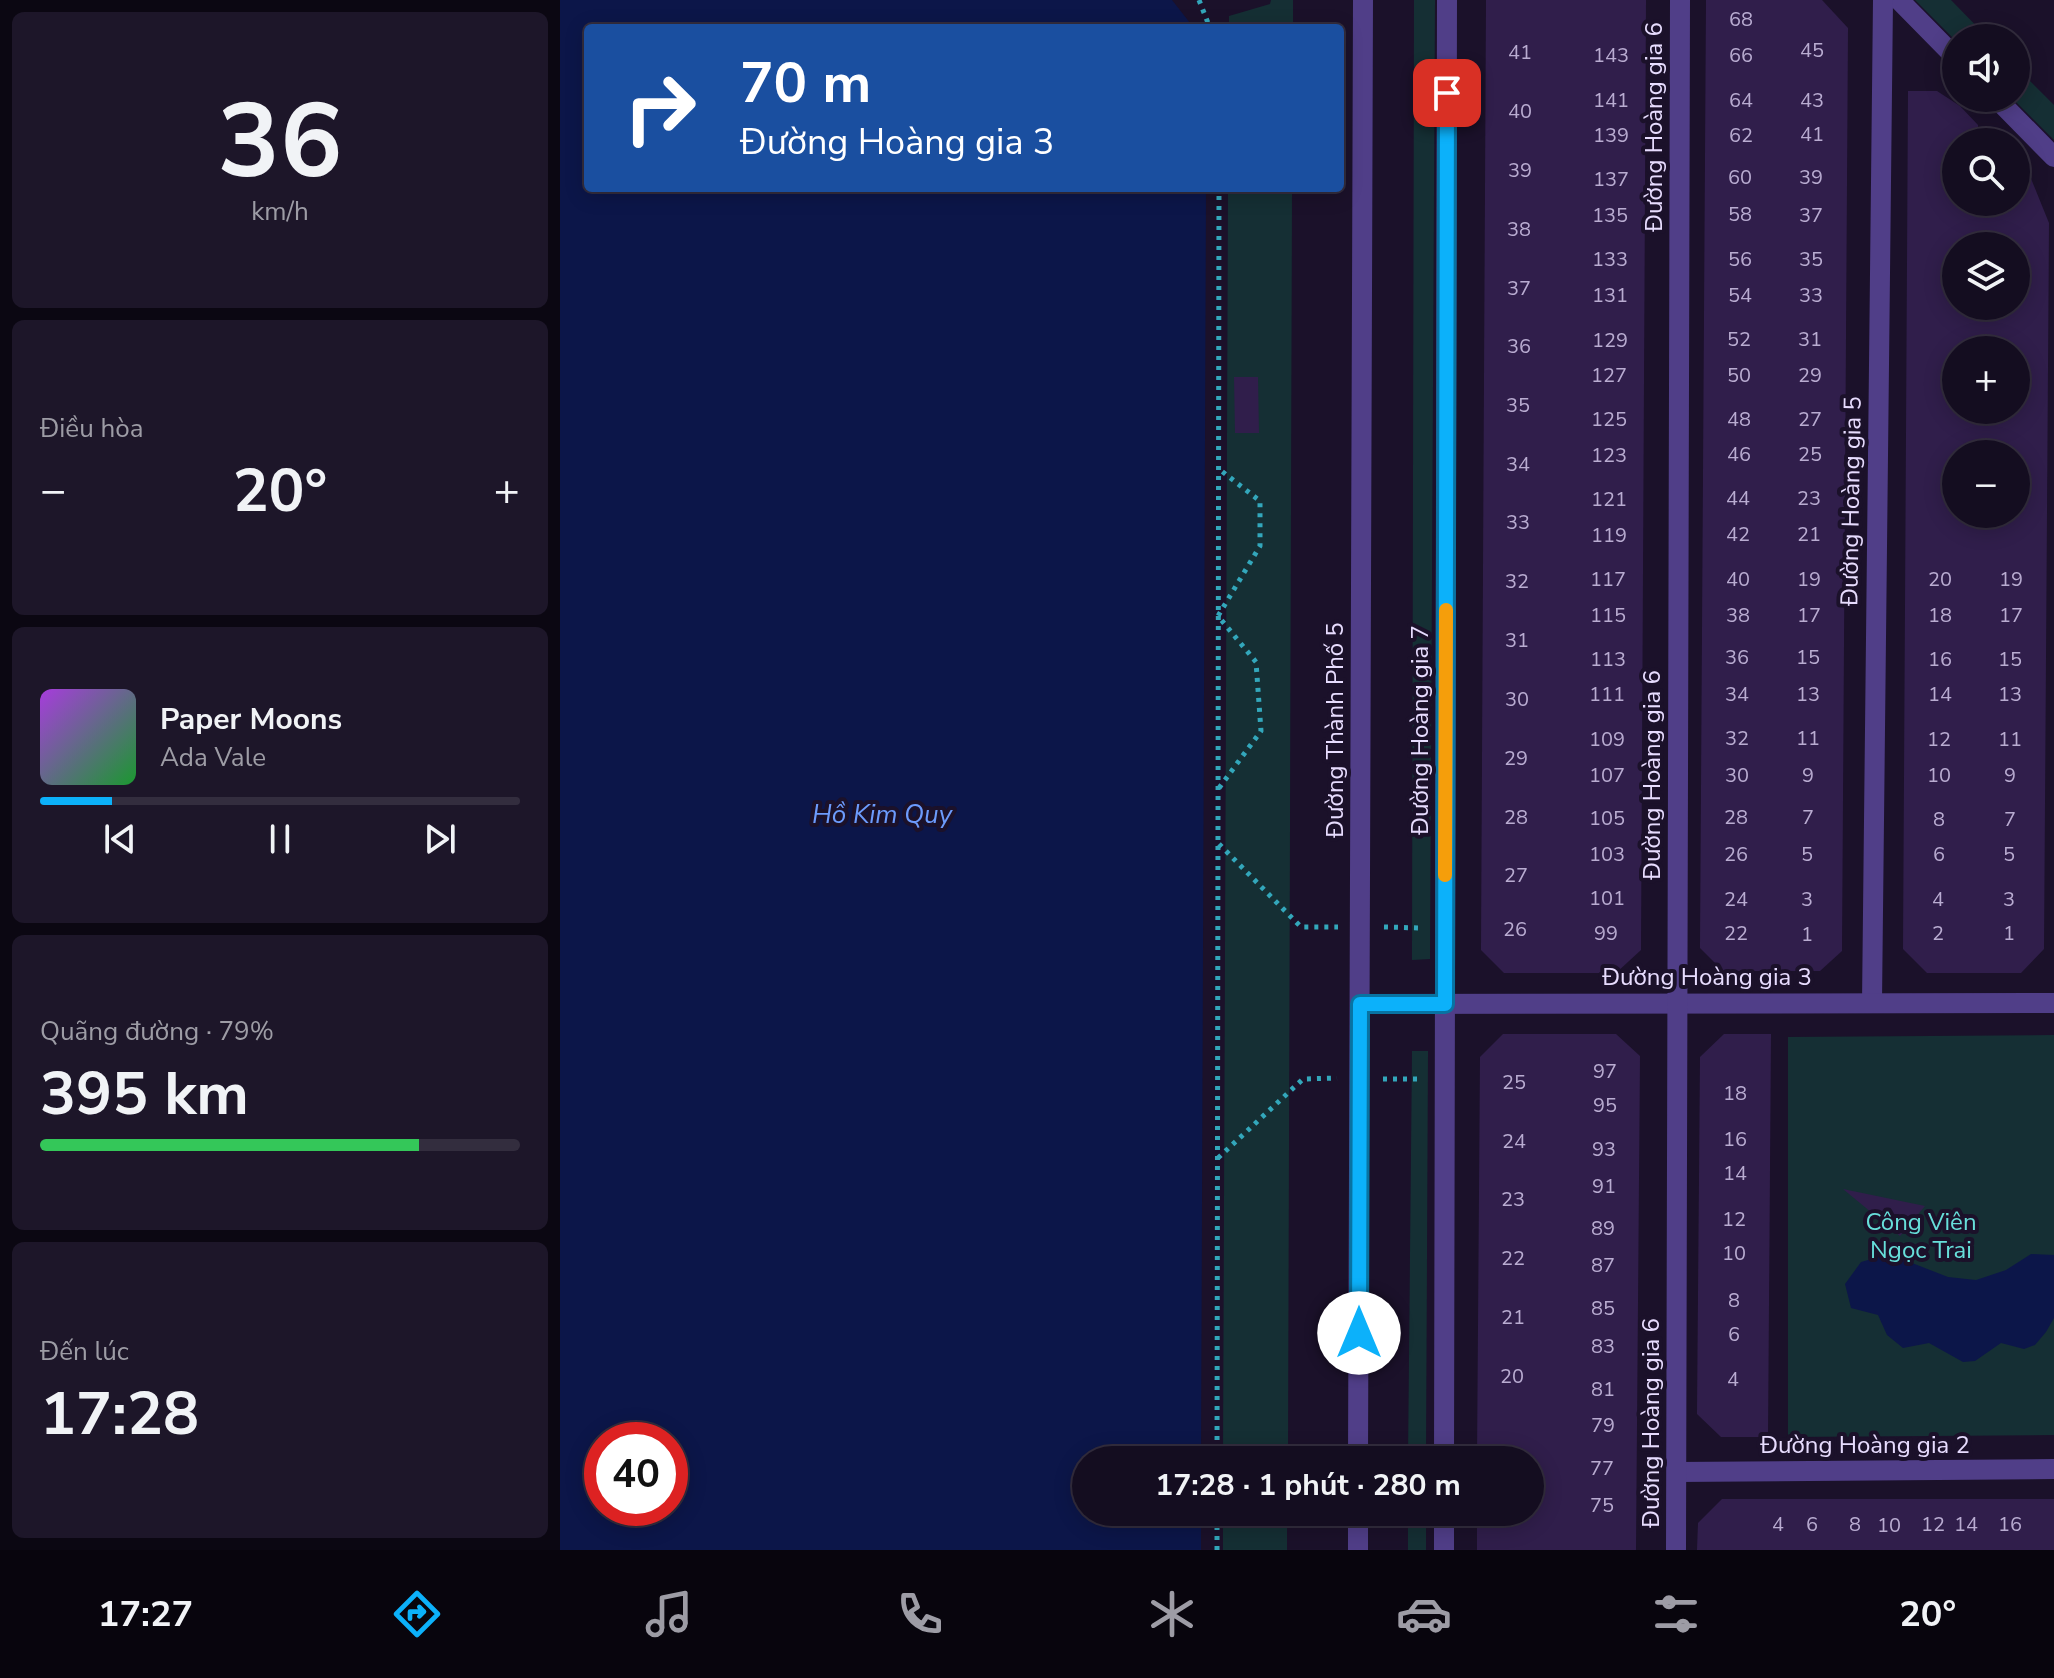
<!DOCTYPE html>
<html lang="vi">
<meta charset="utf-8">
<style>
body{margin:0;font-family:"Nunito Sans",sans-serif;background:#1d1629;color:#f1f3f6;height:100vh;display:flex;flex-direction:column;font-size:30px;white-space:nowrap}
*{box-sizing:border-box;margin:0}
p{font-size:26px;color:#9d9ca5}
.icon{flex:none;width:44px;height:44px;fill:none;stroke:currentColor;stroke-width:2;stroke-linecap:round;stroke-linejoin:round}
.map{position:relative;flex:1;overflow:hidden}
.drawer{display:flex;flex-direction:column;gap:12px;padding:12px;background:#0b0712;width:560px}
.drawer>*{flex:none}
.guide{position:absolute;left:24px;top:24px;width:760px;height:168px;border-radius:8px;box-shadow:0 4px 20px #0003,0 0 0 2px #332d3e;background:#1a4fa0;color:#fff;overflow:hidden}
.buttons{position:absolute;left:1382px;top:24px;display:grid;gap:16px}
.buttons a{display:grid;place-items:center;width:88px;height:88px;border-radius:50%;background:#140d20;box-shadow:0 4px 20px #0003,0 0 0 2px #332d3e;font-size:40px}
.speed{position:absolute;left:24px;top:1422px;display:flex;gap:16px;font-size:40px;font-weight:700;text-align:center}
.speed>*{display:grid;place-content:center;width:104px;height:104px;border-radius:50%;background:#140d20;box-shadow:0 4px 20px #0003,0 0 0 2px #332d3e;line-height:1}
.speed .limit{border:12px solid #d22;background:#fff;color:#111}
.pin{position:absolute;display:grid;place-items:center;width:68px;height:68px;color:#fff;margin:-34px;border-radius:16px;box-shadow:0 4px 12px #0006}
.me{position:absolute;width:88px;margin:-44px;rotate:0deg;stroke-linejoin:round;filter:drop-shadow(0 0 6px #0008)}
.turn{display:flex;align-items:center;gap:28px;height:168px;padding:0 24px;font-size:36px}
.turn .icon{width:104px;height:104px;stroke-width:2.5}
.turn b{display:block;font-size:56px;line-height:68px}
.big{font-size:60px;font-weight:700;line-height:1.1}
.drawer .widget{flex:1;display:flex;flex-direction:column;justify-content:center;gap:12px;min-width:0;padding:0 28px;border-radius:12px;background:#1d1629}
.drawer .dial{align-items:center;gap:0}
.dial b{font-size:104px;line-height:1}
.song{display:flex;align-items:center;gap:24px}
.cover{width:96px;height:96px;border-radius:12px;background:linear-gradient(135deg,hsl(280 70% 55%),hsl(130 70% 35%))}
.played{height:8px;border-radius:4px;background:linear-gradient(90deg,#0cb1fa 15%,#332d3e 15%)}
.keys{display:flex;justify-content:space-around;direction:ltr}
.heat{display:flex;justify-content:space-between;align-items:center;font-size:44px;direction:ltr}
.charge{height:12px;border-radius:6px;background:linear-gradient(90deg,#34c759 79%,#332d3e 0)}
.trip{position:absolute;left:512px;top:1446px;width:472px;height:80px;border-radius:40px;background:#140d20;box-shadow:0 4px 20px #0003,0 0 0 2px #332d3e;font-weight:700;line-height:80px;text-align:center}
.tab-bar{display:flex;height:128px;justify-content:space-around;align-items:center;background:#08050d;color:#9d9ca5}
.tab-bar .icon{width:56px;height:56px}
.tab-bar .selected{color:#0cb1fa}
.tab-bar b{font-size:36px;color:#f1f3f6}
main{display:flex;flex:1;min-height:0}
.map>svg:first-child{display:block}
.green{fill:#152f34}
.water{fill:#0c1649;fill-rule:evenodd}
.building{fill:#301e4b;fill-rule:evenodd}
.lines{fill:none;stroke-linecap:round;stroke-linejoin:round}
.path{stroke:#33a7bb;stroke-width:5;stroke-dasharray:4 6;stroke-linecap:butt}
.minor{stroke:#503e88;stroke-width:20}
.route-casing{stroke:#0873a2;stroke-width:20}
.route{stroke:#0cb1fa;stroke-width:14}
.slow{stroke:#f59e0b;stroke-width:14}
.labels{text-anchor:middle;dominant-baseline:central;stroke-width:8;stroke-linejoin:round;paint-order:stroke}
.number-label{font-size:20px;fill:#b9acd1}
.street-label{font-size:24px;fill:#e7dcfe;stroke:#1b112a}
.park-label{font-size:24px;fill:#67dfda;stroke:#1b112a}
.water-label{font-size:26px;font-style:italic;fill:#6c9bfc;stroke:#1b112a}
</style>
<main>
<section class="drawer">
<div class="widget dial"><b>36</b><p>km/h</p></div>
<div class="widget"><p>Điều hòa</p>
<div class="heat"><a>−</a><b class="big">20°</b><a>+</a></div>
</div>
<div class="widget">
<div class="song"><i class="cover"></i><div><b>Paper Moons</b><p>Ada Vale</p></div></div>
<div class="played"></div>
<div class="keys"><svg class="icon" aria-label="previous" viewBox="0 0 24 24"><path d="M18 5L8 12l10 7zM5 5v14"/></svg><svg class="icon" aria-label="pause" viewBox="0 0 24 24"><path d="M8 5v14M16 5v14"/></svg><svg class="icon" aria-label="next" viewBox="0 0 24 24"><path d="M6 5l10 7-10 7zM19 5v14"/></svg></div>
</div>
<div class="widget"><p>Quãng đường · 79%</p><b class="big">395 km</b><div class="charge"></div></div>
<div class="widget"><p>Đến lúc</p><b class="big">17:28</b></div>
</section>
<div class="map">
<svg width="1494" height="1550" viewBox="0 0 1494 1550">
<rect width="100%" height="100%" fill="#1b112a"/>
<g class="green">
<polygon points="711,0 733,0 733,28 669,28 669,16 710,4"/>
<polygon points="854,0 875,0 870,959 852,960"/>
<polygon points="1355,0 1391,0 1428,38 1396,38 1396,41"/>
<polygon points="1456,67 1494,105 1494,140 1452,98 1456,98"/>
<polygon points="668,188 732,188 728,1460 663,1460"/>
<polygon points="1494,1035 1494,1435 1228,1437 1228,1037"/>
<polygon points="852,1051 868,1051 866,1460 848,1460"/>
<rect x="663" y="1512" width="64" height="38"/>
<rect x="848" y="1512" width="18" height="38"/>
</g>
<g class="water">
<path d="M0 0H612L634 28H28V188H646L641 1460H526V1512H641V1550H0ZM42 1440H110V1508H42Z"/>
<polygon points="1329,1254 1388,1277 1416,1280 1446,1270 1471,1254 1494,1255 1494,1318 1486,1332 1475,1345 1464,1349 1441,1343 1415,1361 1403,1362 1369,1343 1343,1348 1327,1335 1318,1315 1291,1308 1285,1284 1301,1262"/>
</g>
<g class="building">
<polygon points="926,0 1086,0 1081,950 1056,973 944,973 921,950"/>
<polygon points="1146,0 1262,0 1288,28 1282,951 1260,971 1163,971 1140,948"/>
<path d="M1348 91H1377L1400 106 1418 125V142H1396V202H1456L1457 144 1489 223 1484 949 1461 973H1367L1343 949ZM1396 246H1456V306H1396ZM1396 350H1456V410H1396ZM1396 454H1456V514H1396Z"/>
<polygon points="674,377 698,377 699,433 675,433"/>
<polygon points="943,1034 1056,1034 1080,1056 1076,1550 917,1550 917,1512 970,1512 970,1460 917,1460 920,1057"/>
<polygon points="1164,1034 1211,1034 1208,1437 1161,1437 1137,1414 1140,1057"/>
<polygon points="1283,1189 1365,1206 1340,1236"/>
<polygon points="1162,1499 1494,1499 1494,1550 1137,1550 1138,1523"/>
</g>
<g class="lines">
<g class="path">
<polyline points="639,0 650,28"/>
<polyline points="659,788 701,731 696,662 658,616 700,546 700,501 659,469"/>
<polyline points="659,844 741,927 778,927"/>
<polyline points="824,927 862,928"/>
<polyline points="823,1079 861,1079"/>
<polyline points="658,1158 743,1079 777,1078"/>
<polyline points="657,1460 659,188"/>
<polyline points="657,1550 657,1512"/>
</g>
<g class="minor">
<polyline points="1339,0 1396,58"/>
<polyline points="1436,98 1494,157"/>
<polyline points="1312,1003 1323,0"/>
<polyline points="800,1004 1494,1003"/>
<polyline points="798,1460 803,0"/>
<polyline points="884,1460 887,0"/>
<polyline points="1117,1472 1494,1469"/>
<polyline points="798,1550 798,1512"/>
<polyline points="884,1550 884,1512"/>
<polyline points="1116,1550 1120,0"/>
</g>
</g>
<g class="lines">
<defs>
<polyline id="route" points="799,1333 800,1004 885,1004 887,93"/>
</defs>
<use href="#route" class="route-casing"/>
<use href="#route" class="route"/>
<polyline class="slow" points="885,875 886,610"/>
</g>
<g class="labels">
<g class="number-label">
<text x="1181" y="19">68</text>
<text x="1252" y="50">45</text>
<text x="960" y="52">41</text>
<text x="1051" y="55">143</text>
<text x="1181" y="55">66</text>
<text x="1051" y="100">141</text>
<text x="1181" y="100">64</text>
<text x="1252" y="100">43</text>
<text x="960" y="111">40</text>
<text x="1252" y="134">41</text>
<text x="1051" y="135">139</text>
<text x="1181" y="135">62</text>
<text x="960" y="170">39</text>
<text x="1180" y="177">60</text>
<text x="1251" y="177">39</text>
<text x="1051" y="179">137</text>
<text x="1180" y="214">58</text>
<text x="1050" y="215">135</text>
<text x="1251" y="215">37</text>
<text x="959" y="229">38</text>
<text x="1050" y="259">133</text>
<text x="1180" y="259">56</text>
<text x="1251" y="259">35</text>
<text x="959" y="288">37</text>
<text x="1050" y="295">131</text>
<text x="1180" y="295">54</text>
<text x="1251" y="295">33</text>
<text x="1179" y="339">52</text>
<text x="1250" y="339">31</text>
<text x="1050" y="340">129</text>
<text x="959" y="346">36</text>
<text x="1049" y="375">127</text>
<text x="1179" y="375">50</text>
<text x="1250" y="375">29</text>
<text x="958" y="405">35</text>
<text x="1049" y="419">125</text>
<text x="1179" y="419">48</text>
<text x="1250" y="419">27</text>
<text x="1179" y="454">46</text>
<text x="1250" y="454">25</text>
<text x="1049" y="455">123</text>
<text x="958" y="464">34</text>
<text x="1178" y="498">44</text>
<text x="1249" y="498">23</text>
<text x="1049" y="499">121</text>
<text x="958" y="522">33</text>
<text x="1178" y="534">42</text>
<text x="1249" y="534">21</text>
<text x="1049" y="535">119</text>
<text x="1048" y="579">117</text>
<text x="1178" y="579">40</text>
<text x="1249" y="579">19</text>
<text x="1380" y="579">20</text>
<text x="1451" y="579">19</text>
<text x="957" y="581">32</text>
<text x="1048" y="615">115</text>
<text x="1178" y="615">38</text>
<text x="1249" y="615">17</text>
<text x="1380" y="615">18</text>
<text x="1451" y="615">17</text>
<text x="957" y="640">31</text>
<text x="1177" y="657">36</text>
<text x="1248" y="657">15</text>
<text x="1048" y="659">113</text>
<text x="1380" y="659">16</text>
<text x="1450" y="659">15</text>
<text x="1047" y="694">111</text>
<text x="1177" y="694">34</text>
<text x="1248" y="694">13</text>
<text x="1380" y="694">14</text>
<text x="1450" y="694">13</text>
<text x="957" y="699">30</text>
<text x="1177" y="738">32</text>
<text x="1248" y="738">11</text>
<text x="1047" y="739">109</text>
<text x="1379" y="739">12</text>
<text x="1450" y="739">11</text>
<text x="956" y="758">29</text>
<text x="1047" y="775">107</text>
<text x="1177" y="775">30</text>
<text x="1248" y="775">9</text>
<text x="1379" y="775">10</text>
<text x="1450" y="775">9</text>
<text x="956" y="817">28</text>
<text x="1176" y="817">28</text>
<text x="1248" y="817">7</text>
<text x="1047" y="818">105</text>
<text x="1379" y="819">8</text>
<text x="1450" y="819">7</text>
<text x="1047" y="854">103</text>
<text x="1176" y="854">26</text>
<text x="1247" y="854">5</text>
<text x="1379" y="854">6</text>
<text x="1449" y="854">5</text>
<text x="956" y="875">27</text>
<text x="1047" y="898">101</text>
<text x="1176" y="899">24</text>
<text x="1247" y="899">3</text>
<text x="1378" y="899">4</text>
<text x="1449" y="899">3</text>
<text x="955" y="929">26</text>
<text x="1046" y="933">99</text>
<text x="1176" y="933">22</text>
<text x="1378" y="933">2</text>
<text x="1449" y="933">1</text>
<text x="1247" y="934">1</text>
<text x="1045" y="1071">97</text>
<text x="954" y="1082">25</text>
<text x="1175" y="1093">18</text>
<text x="1045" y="1105">95</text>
<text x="1175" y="1139">16</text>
<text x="954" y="1141">24</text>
<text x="1044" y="1149">93</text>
<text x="1175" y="1173">14</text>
<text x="1044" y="1186">91</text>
<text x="953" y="1199">23</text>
<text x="1174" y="1219">12</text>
<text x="1043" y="1228">89</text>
<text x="1174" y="1253">10</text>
<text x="953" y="1258">22</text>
<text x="1043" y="1265">87</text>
<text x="1174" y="1300">8</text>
<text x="1043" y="1308">85</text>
<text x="953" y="1317">21</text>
<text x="1174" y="1334">6</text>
<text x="1043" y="1346">83</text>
<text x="952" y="1376">20</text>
<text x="1173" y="1379">4</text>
<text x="1043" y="1389">81</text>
<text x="1043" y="1425">79</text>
<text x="1042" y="1468">77</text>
<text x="1042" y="1505">75</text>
<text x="1218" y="1524">4</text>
<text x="1252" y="1524">6</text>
<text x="1295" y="1524">8</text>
<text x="1373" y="1524">12</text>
<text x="1406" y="1524">14</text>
<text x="1450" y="1524">16</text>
<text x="1329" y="1525">10</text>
</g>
<g class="street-label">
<text transform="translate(1094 127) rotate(-90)">Đường Hoàng gia 6</text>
<text transform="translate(1291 501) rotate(-89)">Đường Hoàng gia 5</text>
<text transform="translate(775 730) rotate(-90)">Đường Thành Phố 5</text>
<text transform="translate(860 730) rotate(-90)">Đường Hoàng gia 7</text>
<text transform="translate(1092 775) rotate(-90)">Đường Hoàng gia 6</text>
<text x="1147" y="977">Đường Hoàng gia 3</text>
<text transform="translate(1091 1423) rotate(-90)">Đường Hoàng gia 6</text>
<text x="1305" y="1445">Đường Hoàng gia 2</text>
</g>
<g class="park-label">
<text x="1361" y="1222">Công Viên<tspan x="1361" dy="28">Ngọc Trai</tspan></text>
</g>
<g class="water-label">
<text x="322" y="814">Hồ Kim Quy</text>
</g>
</g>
</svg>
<div class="buttons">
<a><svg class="icon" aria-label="sound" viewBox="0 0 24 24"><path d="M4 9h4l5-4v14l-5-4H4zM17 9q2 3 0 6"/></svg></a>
<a><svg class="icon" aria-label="search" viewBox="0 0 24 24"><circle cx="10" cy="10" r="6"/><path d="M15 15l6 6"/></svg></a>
<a><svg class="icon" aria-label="layers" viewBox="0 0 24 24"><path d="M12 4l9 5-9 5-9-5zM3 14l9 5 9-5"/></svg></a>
<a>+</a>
<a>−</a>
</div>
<div class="speed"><div class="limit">40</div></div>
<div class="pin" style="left:887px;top:93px;background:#d93025"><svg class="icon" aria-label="arrive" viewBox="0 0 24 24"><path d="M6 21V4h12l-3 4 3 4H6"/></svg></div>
<svg class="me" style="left:799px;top:1333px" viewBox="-20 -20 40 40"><circle r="19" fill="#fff"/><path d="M0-13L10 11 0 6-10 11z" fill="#0cb1fa"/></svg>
<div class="trip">17:28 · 1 phút · 280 m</div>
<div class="guide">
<div class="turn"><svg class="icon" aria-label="right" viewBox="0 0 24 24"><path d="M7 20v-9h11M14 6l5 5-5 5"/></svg><div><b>70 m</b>Đường Hoàng gia 3</div></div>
</div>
</div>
</main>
<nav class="tab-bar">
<b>17:27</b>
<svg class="icon selected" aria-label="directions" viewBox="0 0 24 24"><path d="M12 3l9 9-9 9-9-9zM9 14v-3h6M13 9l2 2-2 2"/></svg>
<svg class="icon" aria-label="music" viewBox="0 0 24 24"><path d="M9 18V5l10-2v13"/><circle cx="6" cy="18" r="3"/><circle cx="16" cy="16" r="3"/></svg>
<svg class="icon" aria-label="phone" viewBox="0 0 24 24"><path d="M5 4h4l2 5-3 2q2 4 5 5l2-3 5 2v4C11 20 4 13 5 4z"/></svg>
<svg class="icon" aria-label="climate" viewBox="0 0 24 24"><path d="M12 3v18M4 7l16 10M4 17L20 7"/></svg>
<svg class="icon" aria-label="car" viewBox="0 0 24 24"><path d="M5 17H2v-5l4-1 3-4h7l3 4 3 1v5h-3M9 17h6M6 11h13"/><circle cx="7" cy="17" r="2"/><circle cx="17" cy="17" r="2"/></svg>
<svg class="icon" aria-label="filters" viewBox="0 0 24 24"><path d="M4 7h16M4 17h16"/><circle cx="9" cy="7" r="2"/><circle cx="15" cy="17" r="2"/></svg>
<b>20°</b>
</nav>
